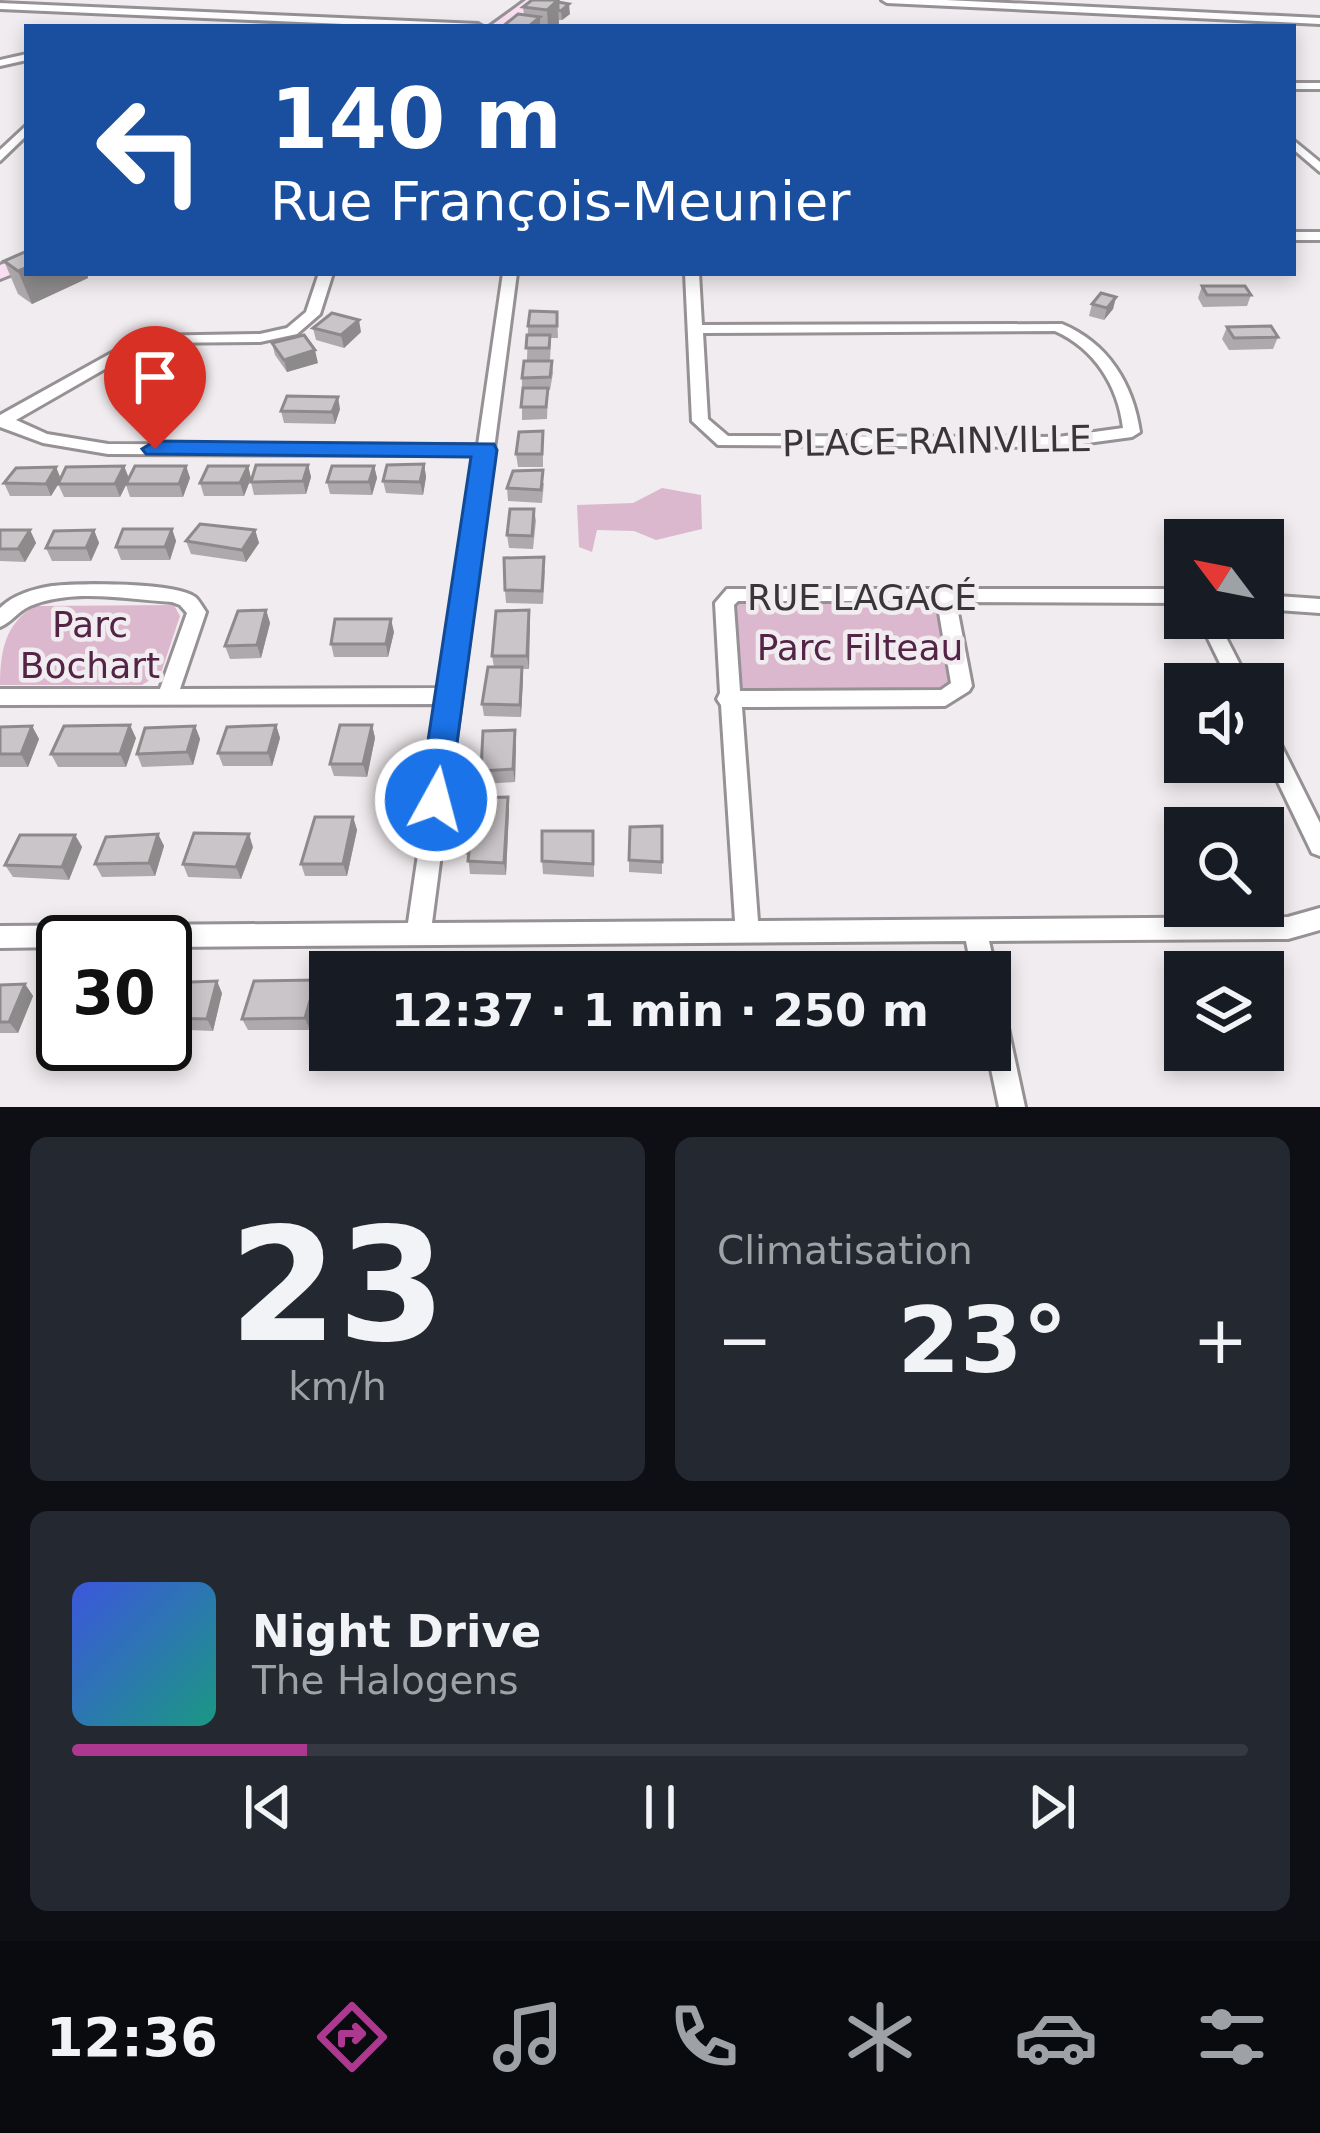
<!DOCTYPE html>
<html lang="fr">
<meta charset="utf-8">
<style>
body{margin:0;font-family:"DejaVu Sans",sans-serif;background:#242831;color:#f1f3f6;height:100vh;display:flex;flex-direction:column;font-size:45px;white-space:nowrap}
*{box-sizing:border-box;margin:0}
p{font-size:39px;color:#9ea1a6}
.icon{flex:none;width:66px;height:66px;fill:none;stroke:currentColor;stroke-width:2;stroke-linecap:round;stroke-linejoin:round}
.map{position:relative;height:1107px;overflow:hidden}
.drawer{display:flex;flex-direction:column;gap:30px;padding:30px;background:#0d0f14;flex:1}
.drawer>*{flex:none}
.top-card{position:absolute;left:24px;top:24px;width:1272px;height:252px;border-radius:0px;box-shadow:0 6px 18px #0003;background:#1a4fa0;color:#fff;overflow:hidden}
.needle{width:78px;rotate:302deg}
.fabs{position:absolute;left:1164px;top:519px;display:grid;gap:24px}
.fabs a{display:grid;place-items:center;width:120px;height:120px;border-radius:0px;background:#171b24;box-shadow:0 6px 18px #0003;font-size:60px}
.speed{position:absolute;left:36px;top:915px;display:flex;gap:24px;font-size:60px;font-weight:700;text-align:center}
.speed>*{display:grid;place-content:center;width:156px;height:156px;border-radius:50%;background:#171b24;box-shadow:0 6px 18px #0003;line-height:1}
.speed .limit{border:6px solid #111;border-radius:18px;background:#fff;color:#111}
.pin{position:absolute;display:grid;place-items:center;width:102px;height:102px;color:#fff;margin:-123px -51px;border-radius:50% 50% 50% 0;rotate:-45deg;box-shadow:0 0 12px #0007}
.pin .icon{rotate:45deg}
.me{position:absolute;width:132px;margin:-66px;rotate:7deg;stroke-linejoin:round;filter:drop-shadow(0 0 9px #0008)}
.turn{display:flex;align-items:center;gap:42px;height:252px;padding:0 48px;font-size:54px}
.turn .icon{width:156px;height:156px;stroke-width:2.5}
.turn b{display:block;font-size:84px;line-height:102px}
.big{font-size:90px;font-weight:700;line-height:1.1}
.drawer .card{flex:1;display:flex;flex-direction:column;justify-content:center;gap:18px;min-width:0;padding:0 42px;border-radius:18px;background:#242831}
.drawer .dial{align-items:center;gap:0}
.dial b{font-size:156px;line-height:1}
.song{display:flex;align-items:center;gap:36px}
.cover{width:144px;height:144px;border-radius:18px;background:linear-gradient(135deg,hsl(230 70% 55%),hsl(170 70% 35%))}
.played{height:12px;border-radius:6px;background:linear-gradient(90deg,#ad3890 20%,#363941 20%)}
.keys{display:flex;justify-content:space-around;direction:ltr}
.heat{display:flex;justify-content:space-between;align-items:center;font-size:66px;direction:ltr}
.drawer .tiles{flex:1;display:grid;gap:30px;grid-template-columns:1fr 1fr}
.card:last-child{grid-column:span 2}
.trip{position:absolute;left:309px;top:951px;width:702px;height:120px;border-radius:0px;background:#171b24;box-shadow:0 6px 18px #0003;font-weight:700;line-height:120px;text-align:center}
.menu{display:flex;height:192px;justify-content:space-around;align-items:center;background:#090b0e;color:#9ea1a6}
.menu .icon{width:84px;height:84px}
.menu .active{color:#ad3890}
.menu b{font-size:54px;color:#f1f3f6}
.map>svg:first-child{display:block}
.green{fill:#dcb8cf}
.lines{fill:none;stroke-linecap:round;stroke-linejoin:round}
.street-casing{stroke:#969194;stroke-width:6}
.secondary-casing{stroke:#969194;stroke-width:6}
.street{fill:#fff;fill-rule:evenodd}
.secondary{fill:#f9def1;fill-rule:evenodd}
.wall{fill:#aea9ac}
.shaded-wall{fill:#8d8a8c}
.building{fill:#cac5c8;stroke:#8d8a8c;stroke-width:3}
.route{fill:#1a73e8;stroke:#114b97;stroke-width:3}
.labels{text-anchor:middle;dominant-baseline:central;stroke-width:9;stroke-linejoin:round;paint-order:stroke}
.street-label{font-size:36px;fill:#383638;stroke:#f1ecef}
.park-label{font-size:36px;fill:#542447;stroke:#f1ecef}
</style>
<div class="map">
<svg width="1320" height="1107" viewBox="0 0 1320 1107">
<rect width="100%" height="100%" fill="#f1ecef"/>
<g class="green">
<polygon points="662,488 701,495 702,529 656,540 634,531 597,530 592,552 579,547 577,505 633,503"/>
<polygon points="734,594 946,597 962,686 945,698 727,699"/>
<path d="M174 605 180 616 161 673 142 685H0C0 652 5 623 35 606Z"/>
</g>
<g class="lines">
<defs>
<g id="street">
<polygon points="882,0 946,0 1320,18 1320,24 887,3"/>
<polygon points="0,3 478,24 483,27 411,27 0,9"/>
<polygon points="27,54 27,60 0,66 0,60"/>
<rect x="1293" y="83" width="27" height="6"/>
<polygon points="27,125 27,135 0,161 0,150"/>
<polygon points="1293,140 1320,162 1320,172 1293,149"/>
<rect x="1293" y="232" width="27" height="8"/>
<path d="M319 273H333L320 314 297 334 260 342 150 343 16 420 47 434 108 444 478 445 503 273H517L432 923 735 921 721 705 717 699 720 693 715 603 727 589H1185V603L956 602 972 686 969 691 945 706 742 707 758 921 1288 917 1320 908V930L1288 939 989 941 996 972 990 981V972H972L966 941 165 947V942H63V947L0 948V926L408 923 440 704 0 705V689H160L187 613 180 605 172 602C127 599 72 588 30 606 18 611 12 622 0 627V608C14 594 34 589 52 586 78 583 176 582 195 597 198 599 204 609 206 612L180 689 443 688 477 455 108 454 43 443 0 427V415L142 336 260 334 287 328 306 312ZM738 601H937L951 683 941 690 740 691 734 605Z"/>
<path d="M685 273H699L702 325 1062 324C1108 343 1133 384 1140 432L1132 437 1058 447 718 445 692 421ZM1055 331C1095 349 1118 386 1123 428L1058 437 728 436 708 419 703 333Z"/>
<polygon points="1263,595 1320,599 1320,613 1263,609"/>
<polygon points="1198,618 1216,618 1250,684 1230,684"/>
<polygon points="1263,721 1270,723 1320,823 1320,856 1312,853 1263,751"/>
<polygon points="990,988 999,992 1002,1000 1025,1107 999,1107 987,1050 990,1050"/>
</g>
<g id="secondary">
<polygon points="526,0 543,0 506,27 489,27"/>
<polygon points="27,255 27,268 0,279 0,265"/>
</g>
</defs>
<use href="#street" class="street-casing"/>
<use href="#secondary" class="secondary-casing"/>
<use href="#street" class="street"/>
<use href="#secondary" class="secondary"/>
</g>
<g class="wall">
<polygon points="558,2 570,14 562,20 559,20 559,27 502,27 524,15 523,7"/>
<polygon points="4,261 27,273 87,273 88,278 32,304 18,294"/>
<polygon points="1202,286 1251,295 1247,306 1203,307 1198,298"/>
<polygon points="1116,297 1113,309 1104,320 1089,316 1092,304"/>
<polygon points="557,312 558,338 551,338 550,361 527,360 528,326"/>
<polygon points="1227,327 1278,337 1273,349 1229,350 1222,339"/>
<polygon points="313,328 361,332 344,348 316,340"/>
<polygon points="272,343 318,363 287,372 275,355"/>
<polygon points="552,361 553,373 550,390 548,390 547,419 522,420 522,378"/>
<polygon points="340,409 335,424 284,423 281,411"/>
<polygon points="543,431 543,467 518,467 516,454"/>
<polygon points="424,464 426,477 423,495 386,493 383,481"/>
<polygon points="308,465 311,477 306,494 254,495 251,482"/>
<polygon points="124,466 129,478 186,466 190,478 183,497 130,497 126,485 120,497 64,497 58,484 51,496 10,496 4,483 56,467 61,479"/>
<polygon points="248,466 251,478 244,496 204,496 200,483"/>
<polygon points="374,466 377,478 372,495 330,494 327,482"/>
<polygon points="544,483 542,503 508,501 507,488"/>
<polygon points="534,509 536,521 533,549 509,548 507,535"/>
<polygon points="172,529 176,541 170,560 121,560 116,547"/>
<polygon points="0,530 30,530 36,543 25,562 0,561"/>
<polygon points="94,530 99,543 91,561 52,561 46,548"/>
<polygon points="255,530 259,543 246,562 191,554 186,541"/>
<polygon points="545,570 543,604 506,603 505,590"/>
<polygon points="266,610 270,623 261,658 230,659 225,646"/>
<polygon points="529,610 529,669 522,669 521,717 484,716 482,704 494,667 492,656"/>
<polygon points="394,632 388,657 334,657 331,644"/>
<polygon points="276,725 280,738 272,766 223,766 218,753"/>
<polygon points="372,725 375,738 367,777 334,776 330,764"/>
<polygon points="32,726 39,739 28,767 0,767 0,727"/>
<polygon points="195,726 200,739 193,765 142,767 137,754"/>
<polygon points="136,738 126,767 58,767 51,754"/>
<polygon points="516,743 515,782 483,784 481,771"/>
<polygon points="508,797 509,810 506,875 470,874 468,855 466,855 464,843 472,829"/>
<polygon points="353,817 357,830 347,876 305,876 301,864"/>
<polygon points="662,826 662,874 629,872 629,860"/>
<polygon points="158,834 164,846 155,876 102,877 95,864"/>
<polygon points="75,835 82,847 69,880 13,877 5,865"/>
<polygon points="594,844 594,877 543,874 542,861"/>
<polygon points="253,847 241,879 188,877 183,864"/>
<polygon points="165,983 222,993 213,1031 165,1029"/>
<polygon points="25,984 33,996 18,1033 0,1033 0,985"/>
<polygon points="63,985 63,1032 56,1032 48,1020"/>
<polygon points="320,991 310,1030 248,1030 242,1019"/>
</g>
<g class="shaded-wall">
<polygon points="558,0 559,27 548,27 547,10"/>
<polygon points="569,4 570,14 562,20 561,11"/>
<polygon points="540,17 540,27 528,27"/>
<polygon points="27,267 27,273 87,273 88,278 32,304 18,271"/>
<polygon points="1116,297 1113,309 1104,320 1107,308"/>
<polygon points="359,320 361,332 344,348 341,335"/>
<polygon points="315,350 318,363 287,372 284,360"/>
<polygon points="338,397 340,409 335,424 332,412"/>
<polygon points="424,464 426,477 423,495 420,482"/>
<polygon points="308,465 311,477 306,494 303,481"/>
<polygon points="124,466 129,479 120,497 115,484"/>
<polygon points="186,466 190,478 183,497 179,484"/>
<polygon points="248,466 251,478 244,496 240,483"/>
<polygon points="374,466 377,478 372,495 369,482"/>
<polygon points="56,467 61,480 51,496 46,484"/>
<polygon points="172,529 176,541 170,560 165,547"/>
<polygon points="30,530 36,543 25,562 18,549"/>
<polygon points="94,530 99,543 91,561 86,548"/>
<polygon points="255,530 259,543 246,562 242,550"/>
<polygon points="266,610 270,623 261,658 257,645"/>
<polygon points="529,610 530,623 529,669 527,656"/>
<polygon points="391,619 394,632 388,657 386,644"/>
<polygon points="522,667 523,680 521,717 520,705"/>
<polygon points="130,725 136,738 126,767 120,754"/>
<polygon points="276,725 280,738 272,766 268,753"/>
<polygon points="372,725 375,738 367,777 363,764"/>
<polygon points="32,726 39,739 28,767 21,754"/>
<polygon points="195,726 200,739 193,765 187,752"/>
<polygon points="515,730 516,743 515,782 513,769"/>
<polygon points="508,797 509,810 506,875 504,863"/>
<polygon points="353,817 357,830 347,876 343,864"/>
<polygon points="158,834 164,846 155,876 149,863"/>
<polygon points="249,834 253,847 241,879 236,867"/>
<polygon points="75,835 82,847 69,880 62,867"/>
<polygon points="316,980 320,991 310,1030 305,1018"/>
<polygon points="217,981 222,993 213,1031 207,1019"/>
<polygon points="25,984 33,996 18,1033 9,1022"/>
</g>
<g class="building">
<polygon points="532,0 558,0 547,10 523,7"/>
<polygon points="558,2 569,4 561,11 558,10"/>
<polygon points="518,14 540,17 528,27 502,27"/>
<polygon points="27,251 27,267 18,271 4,261"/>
<polygon points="1202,286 1245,286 1251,295 1207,295"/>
<polygon points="1101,293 1116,297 1107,308 1092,304"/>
<polygon points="530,311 557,312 557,326 528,326"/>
<polygon points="332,313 359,320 341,335 313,328"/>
<polygon points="1271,326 1278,337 1234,338 1227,327"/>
<polygon points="304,335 315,350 284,360 272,343"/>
<polygon points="527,335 550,335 549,348 526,348"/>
<polygon points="524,361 552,361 550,377 522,378"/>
<polygon points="523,388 548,388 546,407 521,407"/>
<polygon points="287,396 338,397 332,412 281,411"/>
<polygon points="543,431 542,454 516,454 519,432"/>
<polygon points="424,464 420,482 383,481 387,465"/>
<polygon points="256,465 308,465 303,481 251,482"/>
<polygon points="124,466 115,484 58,484 66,467"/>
<polygon points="135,466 186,466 179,484 126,484"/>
<polygon points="208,466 248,466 240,483 200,483"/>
<polygon points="332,466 374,466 369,482 327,482"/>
<polygon points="56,467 46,484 4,483 16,468"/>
<polygon points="543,470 541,490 507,488 513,471"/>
<polygon points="510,509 534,509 532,536 507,535"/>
<polygon points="200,524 255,530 242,550 186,541"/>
<polygon points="123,529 172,529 165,547 116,547"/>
<polygon points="0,530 30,530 18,549 0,549"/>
<polygon points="94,530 86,548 46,548 54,531"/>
<polygon points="544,557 542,591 505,590 504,558"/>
<polygon points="266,610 257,645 225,646 238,611"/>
<polygon points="529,610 527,656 492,656 496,611"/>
<polygon points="335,619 391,619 386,644 331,644"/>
<polygon points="488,667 522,667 520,705 482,704"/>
<polygon points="130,725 120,754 51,754 64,726"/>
<polygon points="276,725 268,753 218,753 227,727"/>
<polygon points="340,725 372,725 363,764 330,764"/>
<polygon points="32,726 21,754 0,754 0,727"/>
<polygon points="195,726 187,752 137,754 145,728"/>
<polygon points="515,730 513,769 481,771 483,731"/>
<polygon points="508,797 504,863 468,861 470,843 464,843 465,829 472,829 475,798"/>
<polygon points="315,817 353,817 343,864 301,864"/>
<polygon points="662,826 662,862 629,860 630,827"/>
<polygon points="542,831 593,831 593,864 542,861"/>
<polygon points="194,833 249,834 236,867 183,864"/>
<polygon points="158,834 149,863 95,864 106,837"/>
<polygon points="20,835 75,835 62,867 5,865"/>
<polygon points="316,980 305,1018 242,1019 254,981"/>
<polygon points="217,981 207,1019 165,1018 165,983"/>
<polygon points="25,984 9,1022 0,1022 0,985"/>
<polygon points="61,985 63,985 63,1020 48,1020"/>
</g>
<polygon class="route" points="155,441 494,444 497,450 448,809 424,809 419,800 471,457 146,454 142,449"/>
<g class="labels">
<g class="street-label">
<text transform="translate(937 441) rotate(-1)">PLACE RAINVILLE</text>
<text x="862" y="597">RUE LAGACÉ</text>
</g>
<g class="park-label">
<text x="90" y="624">Parc<tspan x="90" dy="41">Bochart</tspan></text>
<text x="860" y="647">Parc Filteau</text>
</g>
</g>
</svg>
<div class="fabs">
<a><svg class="needle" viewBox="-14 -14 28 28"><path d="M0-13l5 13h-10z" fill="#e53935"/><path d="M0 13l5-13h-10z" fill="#9ea1a6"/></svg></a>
<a><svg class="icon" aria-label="sound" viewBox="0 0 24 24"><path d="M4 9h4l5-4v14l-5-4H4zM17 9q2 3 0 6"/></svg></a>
<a><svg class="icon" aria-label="search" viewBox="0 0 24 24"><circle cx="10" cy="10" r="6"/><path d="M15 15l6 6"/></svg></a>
<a><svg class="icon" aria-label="layers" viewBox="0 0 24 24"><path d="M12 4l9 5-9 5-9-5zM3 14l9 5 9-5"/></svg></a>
</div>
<div class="speed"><div class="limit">30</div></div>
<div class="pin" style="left:155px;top:449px;background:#d93025"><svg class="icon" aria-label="arrive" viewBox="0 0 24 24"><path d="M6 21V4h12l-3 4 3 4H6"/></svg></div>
<svg class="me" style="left:436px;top:800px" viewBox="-20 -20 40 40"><circle r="17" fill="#1a73e8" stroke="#fff" stroke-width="3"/><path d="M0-11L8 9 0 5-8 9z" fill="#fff"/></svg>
<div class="trip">12:37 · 1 min · 250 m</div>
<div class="top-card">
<div class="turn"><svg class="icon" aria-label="left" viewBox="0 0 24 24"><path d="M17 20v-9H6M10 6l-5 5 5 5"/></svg><div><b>140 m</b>Rue François-Meunier</div></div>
</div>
</div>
<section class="drawer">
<div class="tiles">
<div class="card dial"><b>23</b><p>km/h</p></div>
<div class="card"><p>Climatisation</p>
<div class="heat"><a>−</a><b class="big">23°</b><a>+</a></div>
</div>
<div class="card">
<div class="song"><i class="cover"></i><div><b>Night Drive</b><p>The Halogens</p></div></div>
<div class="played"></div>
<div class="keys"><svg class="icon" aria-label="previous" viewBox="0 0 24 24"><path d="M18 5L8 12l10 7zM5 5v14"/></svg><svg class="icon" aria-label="pause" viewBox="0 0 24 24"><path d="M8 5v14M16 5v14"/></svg><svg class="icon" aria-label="next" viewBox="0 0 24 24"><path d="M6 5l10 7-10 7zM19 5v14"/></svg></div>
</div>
</div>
</section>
<nav class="menu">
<b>12:36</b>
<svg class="icon active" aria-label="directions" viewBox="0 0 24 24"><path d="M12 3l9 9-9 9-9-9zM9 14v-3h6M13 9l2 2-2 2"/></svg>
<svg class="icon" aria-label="music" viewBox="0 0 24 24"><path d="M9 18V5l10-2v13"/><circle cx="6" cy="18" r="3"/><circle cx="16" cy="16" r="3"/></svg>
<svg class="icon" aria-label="phone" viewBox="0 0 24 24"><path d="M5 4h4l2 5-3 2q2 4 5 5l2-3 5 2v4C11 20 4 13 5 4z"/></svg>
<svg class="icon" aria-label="climate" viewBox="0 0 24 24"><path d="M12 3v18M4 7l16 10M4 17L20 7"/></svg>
<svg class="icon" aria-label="car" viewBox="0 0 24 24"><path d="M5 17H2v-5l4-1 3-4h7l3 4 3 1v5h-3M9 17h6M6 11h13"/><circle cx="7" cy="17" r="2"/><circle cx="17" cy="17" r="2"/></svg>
<svg class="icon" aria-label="filters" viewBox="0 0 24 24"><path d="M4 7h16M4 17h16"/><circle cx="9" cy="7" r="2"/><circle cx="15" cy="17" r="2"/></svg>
</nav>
